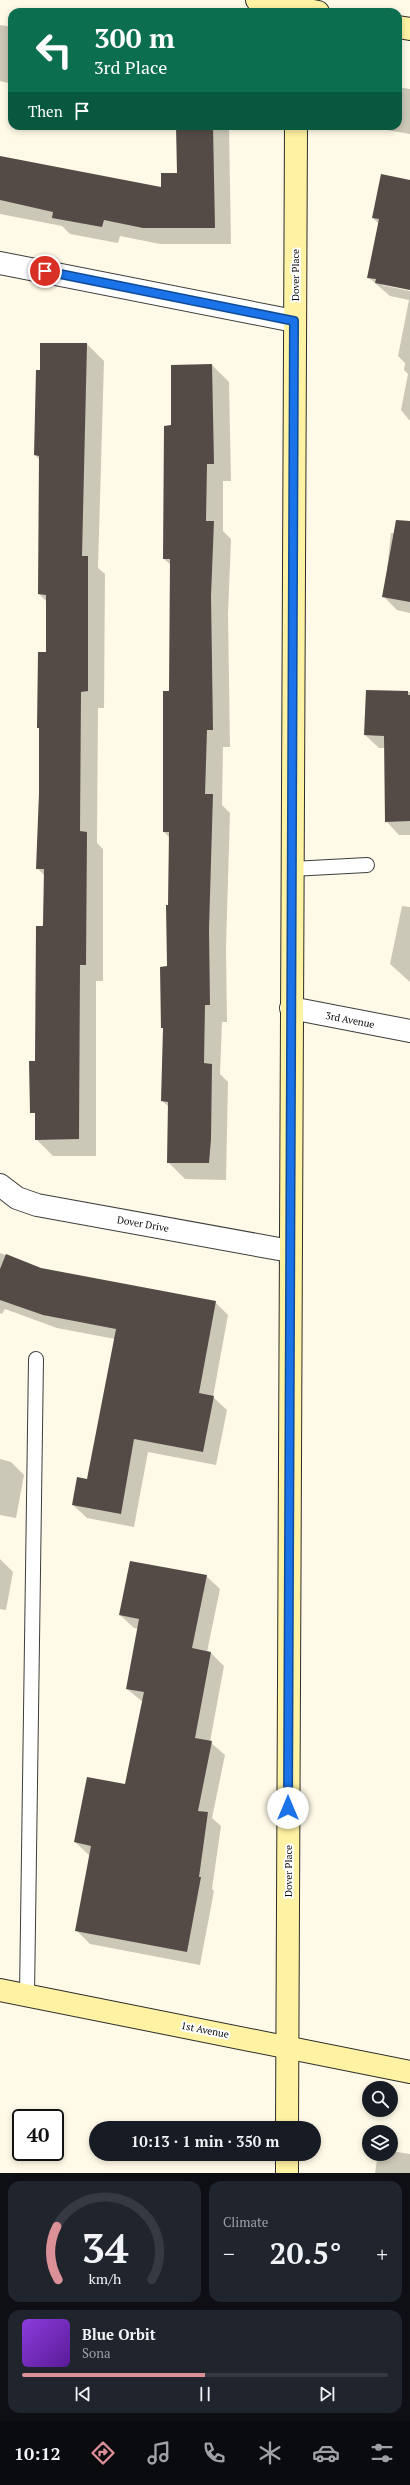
<!DOCTYPE html>
<meta charset="utf-8">
<style>
body{margin:0;font-family:"PT Serif",serif;background:#20242c;color:#f1f3f6;height:100vh;display:flex;flex-direction:column;font-size:15px;white-space:nowrap}
*{box-sizing:border-box;margin:0}
p{font-size:13px;color:#9ea1a6}
.icon{flex:none;width:22px;height:22px;fill:none;stroke:currentColor;stroke-width:2;stroke-linecap:round;stroke-linejoin:round}
.map{position:relative;height:2173px;overflow:hidden}
.side{display:flex;flex-direction:column;gap:8px;padding:8px;background:#0d0f14;flex:1}
.side>*{flex:none}
.banner{position:absolute;left:8px;top:8px;width:394px;height:122px;border-radius:12px;box-shadow:0 2px 6px #0003;background:#0b6e4f;color:#fff;overflow:hidden}
.tools{position:absolute;left:362px;top:2081px;display:grid;gap:8px}
.tools a{display:grid;place-items:center;width:36px;height:36px;border-radius:50%;background:#171b24;box-shadow:0 2px 6px #0003;font-size:20px}
.speed{position:absolute;left:12px;top:2109px;display:flex;gap:8px;font-size:20px;font-weight:700;text-align:center}
.speed>*{display:grid;place-content:center;width:52px;height:52px;border-radius:50%;background:#171b24;box-shadow:0 2px 6px #0003;line-height:1}
.speed .limit{border:2px solid #111;border-radius:6px;background:#fff;color:#111}
.pin{position:absolute;display:grid;place-items:center;width:34px;height:34px;color:#fff;margin:-17px;border:2px solid #fff;border-radius:50%;box-shadow:0 1px 4px #0007}
.me{position:absolute;width:44px;margin:-22px;rotate:0deg;stroke-linejoin:round;filter:drop-shadow(0 0 3px #0008)}
.turn{display:flex;align-items:center;gap:14px;height:84px;padding:0 20px;font-size:18px}
.turn .icon{width:52px;height:52px;stroke-width:2.5}
.turn b{display:block;font-size:28px;line-height:34px}
.then{display:flex;align-items:center;height:38px;padding:0 20px;background:#0003;gap:8px;font-size:15px}
.big{font-size:30px;font-weight:700;line-height:1.1}
.side .card{flex:1;display:flex;flex-direction:column;justify-content:center;gap:6px;min-width:0;padding:0 14px;border-radius:12px;background:#20242c}
.side .dial{align-items:center;gap:0}
.dial svg{height:104px;overflow:visible;fill:none;stroke:#363941;stroke-width:7;stroke-linecap:round;text-anchor:middle}
.dial text{fill:#f1f3f6;stroke:none}
.song{display:flex;align-items:center;gap:12px}
.cover{width:48px;height:48px;border-radius:6px;background:linear-gradient(135deg,hsl(270 70% 55%),hsl(270 70% 35%))}
.played{height:4px;border-radius:2px;background:linear-gradient(90deg,#dc9198 50%,#363941 50%)}
.keys{display:flex;justify-content:space-around;direction:ltr}
.heat{display:flex;justify-content:space-between;align-items:center;font-size:22px;direction:ltr}
.side .tiles{flex:1;display:grid;gap:8px;grid-template-columns:1fr 1fr}
.card:last-child{grid-column:span 2}
.trip{position:absolute;left:89px;top:2121px;width:232px;height:40px;border-radius:20px;background:#171b24;box-shadow:0 2px 6px #0003;font-weight:700;line-height:40px;text-align:center}
.tab-bar{display:flex;height:64px;justify-content:space-around;align-items:center;background:#090b0e;color:#9ea1a6}
.tab-bar .icon{width:28px;height:28px}
.tab-bar .on{color:#dc9198}
.tab-bar b{font-size:18px;color:#f1f3f6}
.map>svg:first-child{display:block}
.shadow{fill:#0003}
.building{fill:#544b46}
.lines{fill:none;stroke-linecap:round;stroke-linejoin:round}
.lane-casing{stroke:#3d3d3d;stroke-width:16}
.street-casing{stroke:#3d3d3d;stroke-width:24}
.secondary-casing{stroke:#2c2c2c;stroke-width:24}
.lane{stroke:#fff;stroke-width:14}
.street{stroke:#fff;stroke-width:22}
.secondary{stroke:#fff2a2;stroke-width:22}
.route-casing{stroke:#114b97;stroke-width:10}
.route{stroke:#1a73e8;stroke-width:7}
.labels{text-anchor:middle;dominant-baseline:central;stroke-width:4;stroke-linejoin:round;paint-order:stroke}
.street-label{font-size:10px;fill:#0a0a0a;stroke:#fff}
</style>
<div class="map">
<svg width="410" height="2173" viewBox="0 0 410 2173">
<rect width="100%" height="100%" fill="#fffae7"/>
<g class="shadow">
<polygon points="0,25 12,27 12,84 0,81"/>
<polygon points="398,87 410,89 410,134 387,130 383,126 398,126"/>
<polygon points="177,126 229,126 231,244 160,244 120,236 118,243 70,234 62,226 0,214 0,157 162,188 178,174"/>
<polygon points="410,181 410,289 382,283 382,285 410,291 410,421 401,410 408,374 404,370 405,363 398,356 409,300 390,296 368,277 379,224 373,218"/>
<polygon points="87,344 104,361 98,568 105,574 104,708 98,708 97,843 103,849 103,981 96,981 96,1156 53,1156 36,1139 36,1062 45,876 37,868 40,793 40,730 38,727 47,654 47,602 39,594 40,460 35,455 41,371"/>
<polygon points="212,365 229,382 231,481 223,481 223,531 231,539 228,614 230,747 223,747 222,805 230,813 226,947 227,1022 222,1022 220,1074 228,1082 226,1180 185,1179 168,1162 169,1107 162,1101 164,1030 162,1028 168,967 170,838 164,832 170,692 171,565 164,559 172,426"/>
<polygon points="391,533 410,536 410,613 397,610 384,597"/>
<polygon points="367,691 410,692 410,835 399,835 386,821 385,748 379,748 365,735"/>
<polygon points="402,906 410,907 410,982 390,964"/>
<polygon points="0,1253 41,1269 215,1302 228,1315 213,1397 227,1410 216,1465 148,1452 134,1527 87,1518 73,1505 88,1480 115,1339 57,1328 5,1309 2,1314 0,1313"/>
<polygon points="0,1459 11,1462 24,1475 16,1518 0,1515"/>
<polygon points="0,1559 13,1572 6,1610 0,1609"/>
<polygon points="206,1576 220,1589 207,1652 211,1653 224,1666 210,1742 225,1755 212,1818 221,1826 212,1889 214,1891 200,1965 90,1944 76,1930 90,1856 75,1842 126,1785 143,1702 127,1689 139,1629 134,1628 120,1615"/>
<polygon points="391,2151 410,2154 410,2173 375,2173 378,2154 391,2154"/>
</g>
<g class="building">
<polygon points="176,126 213,126 215,228 143,228 104,220 102,227 52,218 53,212 0,200 0,156 161,187 161,173 177,173"/>
<polygon points="381,174 410,180 410,290 375,283 376,279 367,278 379,219 372,218"/>
<polygon points="40,343 87,343 82,556 88,556 88,691 81,692 80,831 87,832 86,965 80,965 79,1139 35,1140 35,1113 30,1113 29,1061 35,1061 36,926 43,926 44,869 36,869 39,793 39,728 37,728 38,652 46,652 46,595 38,594 39,456 34,455 36,370 40,370"/>
<polygon points="212,364 214,464 207,464 206,521 214,521 211,596 213,730 207,730 205,794 213,794 209,929 210,1005 205,1005 204,1063 212,1064 211,1139 209,1163 167,1163 168,1102 161,1101 163,1028 161,1028 160,967 167,966 166,905 168,905 169,832 163,832 163,691 169,691 170,559 163,559 164,426 171,425 171,365"/>
<polygon points="396,520 410,521 410,602 382,597"/>
<polygon points="366,690 408,691 408,695 410,695 410,821 385,822 384,736 364,735"/>
<polygon points="6,1254 41,1268 216,1301 199,1393 214,1396 203,1452 134,1439 121,1514 72,1505 77,1477 87,1479 116,1329 43,1315 0,1300 0,1269"/>
<polygon points="130,1561 207,1575 192,1648 211,1652 195,1738 212,1741 198,1811 208,1812 199,1877 201,1877 187,1952 75,1931 91,1846 74,1842 87,1777 125,1784 144,1692 126,1689 139,1619 119,1615"/>
</g>
<g class="lines">
<defs>
<g id="lane">
<polyline points="292,869 367,865"/>
<polyline points="27,1995 36,1359"/>
</g>
<g id="street">
<polyline points="0,263 294,321"/>
<polyline points="291,1008 410,1031"/>
<polyline points="0,1185 17,1198 37,1205 290,1251"/>
</g>
<g id="secondary">
<polyline points="257,0 318,12"/>
<polyline points="398,27 410,29"/>
<polyline points="0,1990 410,2072"/>
<polyline points="287,2128 296,126"/>
<polyline points="287,2173 287,2154"/>
</g>
</defs>
<use href="#lane" class="lane-casing"/>
<use href="#street" class="street-casing"/>
<use href="#secondary" class="secondary-casing"/>
<use href="#lane" class="lane"/>
<use href="#street" class="street"/>
<use href="#secondary" class="secondary"/>
</g>
<g class="lines">
<defs>
<polyline id="route" points="45,271 294,321 288,1808"/>
</defs>
<use href="#route" class="route-casing"/>
<use href="#route" class="route"/>
</g>
<g class="labels">
<g class="street-label">
<text transform="translate(295 275) rotate(-90)">Dover Place</text>
<text transform="translate(350 1020) rotate(11)">3rd Avenue</text>
<text transform="translate(143 1224) rotate(10)">Dover Drive</text>
<text transform="translate(288 1871) rotate(-90)">Dover Place</text>
<text transform="translate(205 2030) rotate(11)">1st Avenue</text>
</g>
</g>
</svg>
<div class="tools">
<a><svg class="icon" aria-label="search" viewBox="0 0 24 24"><circle cx="10" cy="10" r="6"/><path d="M15 15l6 6"/></svg></a>
<a><svg class="icon" aria-label="layers" viewBox="0 0 24 24"><path d="M12 4l9 5-9 5-9-5zM3 14l9 5 9-5"/></svg></a>
</div>
<div class="speed"><div class="limit">40</div></div>
<div class="pin" style="left:45px;top:271px;background:#d93025"><svg class="icon" aria-label="arrive" viewBox="0 0 24 24"><path d="M6 21V4h12l-3 4 3 4H6"/></svg></div>
<svg class="me" style="left:288px;top:1808px" viewBox="-20 -20 40 40"><circle r="19" fill="#fff"/><path d="M0-13L10 11 0 6-10 11z" fill="#1a73e8"/></svg>
<div class="trip">10:13 · 1 min · 350 m</div>
<div class="banner">
<div class="turn"><svg class="icon" aria-label="left" viewBox="0 0 24 24"><path d="M17 20v-9H6M10 6l-5 5 5 5"/></svg><div><b>300 m</b>3rd Place</div></div>
<div class="then">Then<svg class="icon" aria-label="arrive" viewBox="0 0 24 24"><path d="M6 21V4h12l-3 4 3 4H6"/></svg></div>
</div>
</div>
<section class="side">
<div class="tiles">
<div class="card dial"><svg viewBox="0 0 100 80">
<path d="M14 69A42 42 0 1 1 86 69"/>
<path d="M14 69A42 42 0 0 1 13 28" stroke="#dc9198"/>
<text x="50" y="56" font-size="32" font-weight="700">34</text>
<text x="50" y="72" font-size="11">km/h</text>
</svg></div>
<div class="card"><p>Climate</p>
<div class="heat"><a>−</a><b class="big">20.5°</b><a>+</a></div>
</div>
<div class="card">
<div class="song"><i class="cover"></i><div><b>Blue Orbit</b><p>Sona</p></div></div>
<div class="played"></div>
<div class="keys"><svg class="icon" aria-label="previous" viewBox="0 0 24 24"><path d="M18 5L8 12l10 7zM5 5v14"/></svg><svg class="icon" aria-label="pause" viewBox="0 0 24 24"><path d="M8 5v14M16 5v14"/></svg><svg class="icon" aria-label="next" viewBox="0 0 24 24"><path d="M6 5l10 7-10 7zM19 5v14"/></svg></div>
</div>
</div>
</section>
<nav class="tab-bar">
<b>10:12</b>
<svg class="icon on" aria-label="directions" viewBox="0 0 24 24"><path d="M12 3l9 9-9 9-9-9zM9 14v-3h6M13 9l2 2-2 2"/></svg>
<svg class="icon" aria-label="music" viewBox="0 0 24 24"><path d="M9 18V5l10-2v13"/><circle cx="6" cy="18" r="3"/><circle cx="16" cy="16" r="3"/></svg>
<svg class="icon" aria-label="phone" viewBox="0 0 24 24"><path d="M5 4h4l2 5-3 2q2 4 5 5l2-3 5 2v4C11 20 4 13 5 4z"/></svg>
<svg class="icon" aria-label="climate" viewBox="0 0 24 24"><path d="M12 3v18M4 7l16 10M4 17L20 7"/></svg>
<svg class="icon" aria-label="car" viewBox="0 0 24 24"><path d="M5 17H2v-5l4-1 3-4h7l3 4 3 1v5h-3M9 17h6M6 11h13"/><circle cx="7" cy="17" r="2"/><circle cx="17" cy="17" r="2"/></svg>
<svg class="icon" aria-label="filters" viewBox="0 0 24 24"><path d="M4 7h16M4 17h16"/><circle cx="9" cy="7" r="2"/><circle cx="15" cy="17" r="2"/></svg>
</nav>
